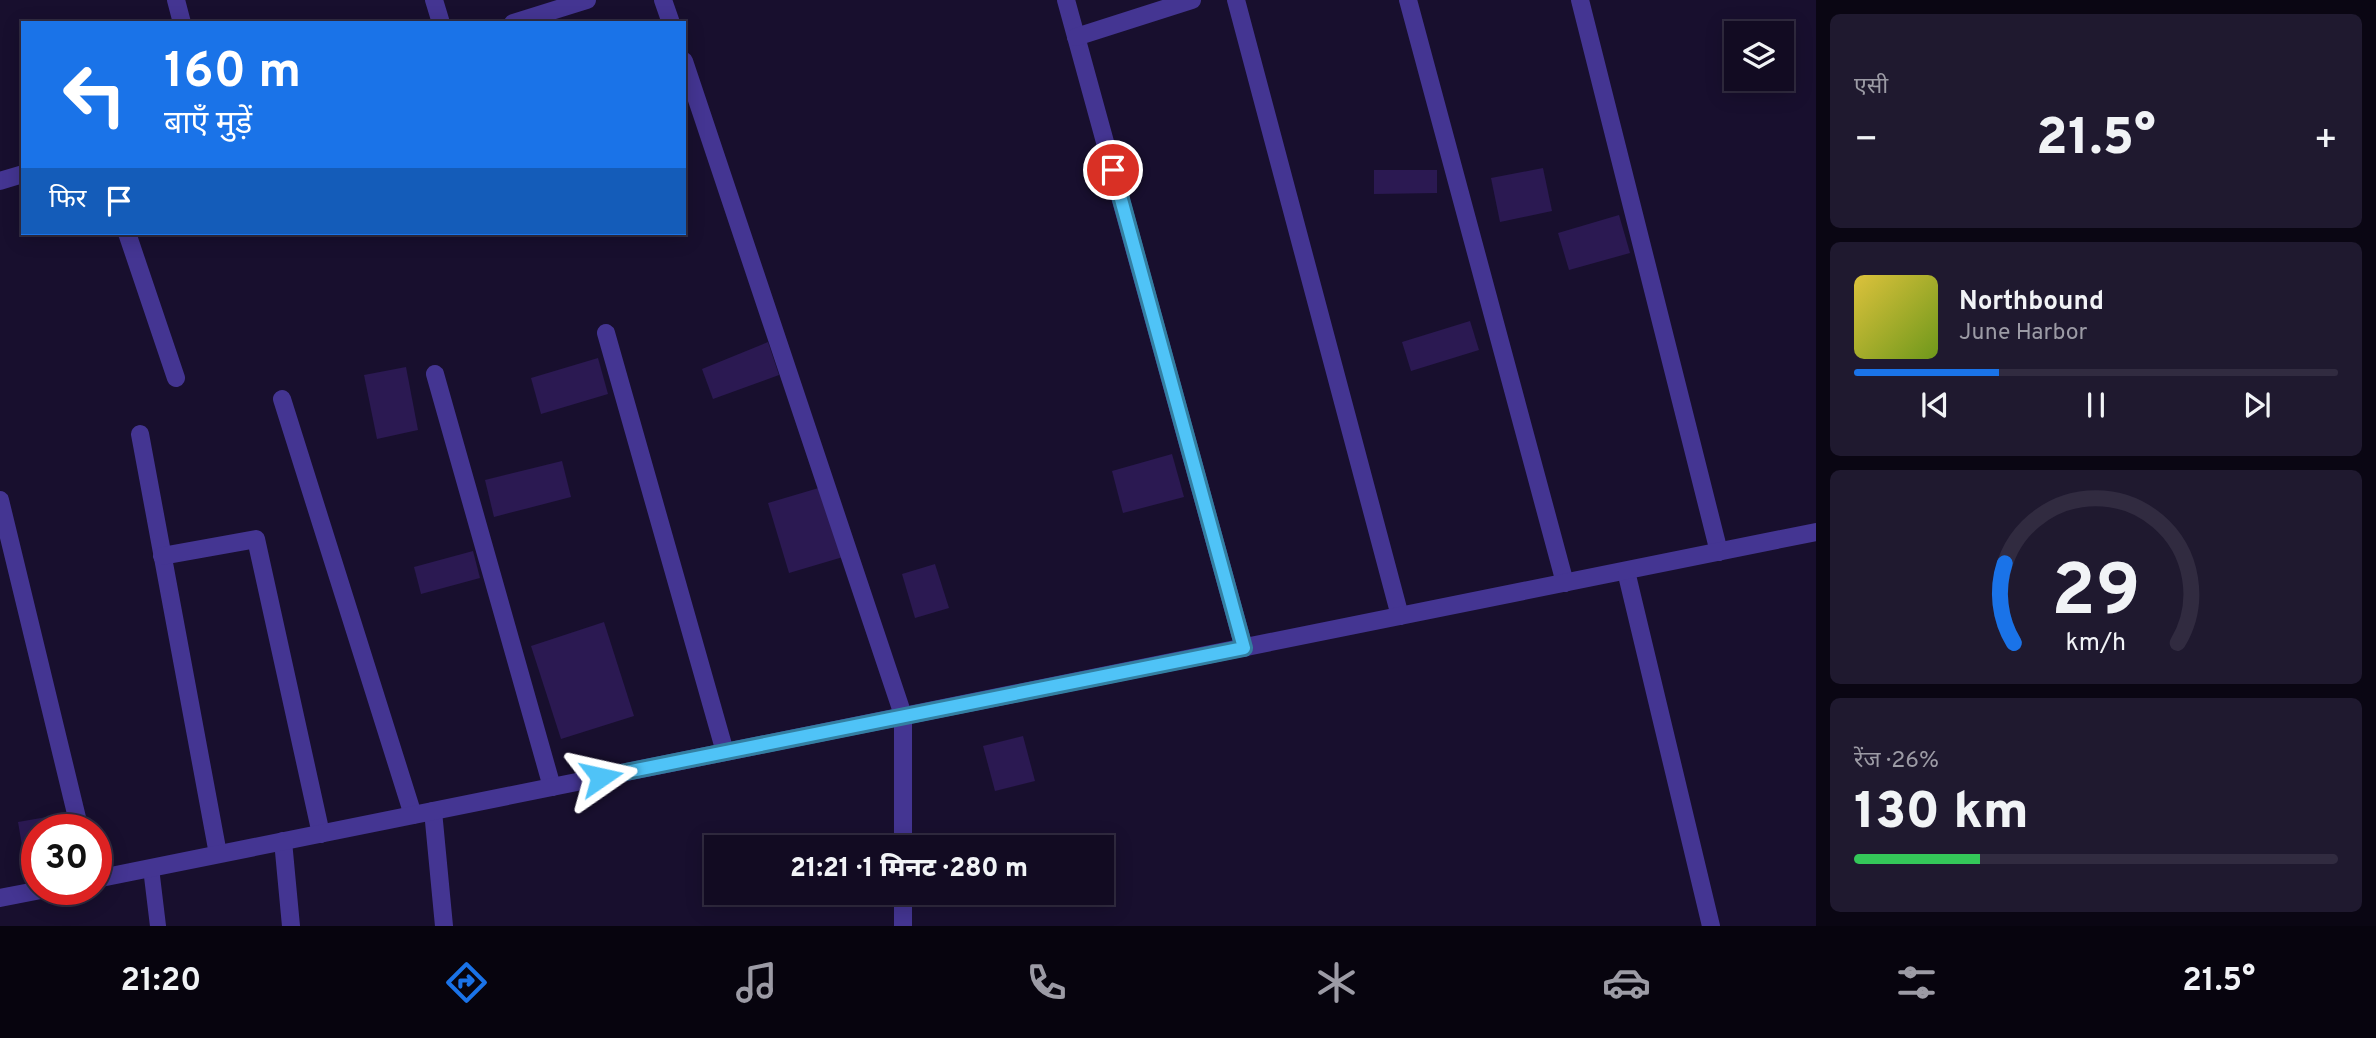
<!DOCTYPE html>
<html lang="hi">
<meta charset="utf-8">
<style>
body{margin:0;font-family:Overpass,"Noto Sans Devanagari",sans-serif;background:#1f192f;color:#f1f3f6;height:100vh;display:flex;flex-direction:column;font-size:26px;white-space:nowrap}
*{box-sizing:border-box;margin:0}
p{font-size:23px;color:#9c9ba5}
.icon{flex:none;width:38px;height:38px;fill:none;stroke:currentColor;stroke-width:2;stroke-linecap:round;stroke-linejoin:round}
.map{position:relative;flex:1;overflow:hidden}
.panel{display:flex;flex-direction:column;gap:14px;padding:14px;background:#0a0613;width:560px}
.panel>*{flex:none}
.banner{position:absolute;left:21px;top:21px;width:665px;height:214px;border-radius:0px;box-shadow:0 4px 18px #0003,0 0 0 2px #312b40;background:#1a73e8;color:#fff;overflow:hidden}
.fabs{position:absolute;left:1724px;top:21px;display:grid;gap:14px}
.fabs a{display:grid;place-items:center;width:70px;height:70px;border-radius:0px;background:#120b22;box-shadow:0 4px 18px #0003,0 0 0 2px #312b40;font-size:35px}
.speed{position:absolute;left:21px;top:814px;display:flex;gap:14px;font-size:35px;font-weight:700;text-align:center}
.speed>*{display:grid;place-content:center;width:91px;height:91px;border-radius:50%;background:#120b22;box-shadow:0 4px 18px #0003,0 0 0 2px #312b40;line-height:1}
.speed .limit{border:10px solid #d22;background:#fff;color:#111}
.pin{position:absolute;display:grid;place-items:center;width:60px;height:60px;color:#fff;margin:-30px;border:4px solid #fff;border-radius:50%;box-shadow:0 2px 7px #0007}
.me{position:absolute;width:77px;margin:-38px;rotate:79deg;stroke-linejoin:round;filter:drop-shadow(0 0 5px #0008)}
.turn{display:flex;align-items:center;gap:24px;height:147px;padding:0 28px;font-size:32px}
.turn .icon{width:91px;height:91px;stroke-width:2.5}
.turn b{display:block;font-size:49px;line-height:60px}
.then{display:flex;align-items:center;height:66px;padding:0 28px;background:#0003;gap:14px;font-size:26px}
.big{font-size:52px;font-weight:800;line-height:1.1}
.panel .widget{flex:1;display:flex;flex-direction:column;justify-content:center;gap:10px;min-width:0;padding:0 24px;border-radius:10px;background:#1f192f}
.panel .dial{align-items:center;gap:0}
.dial svg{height:182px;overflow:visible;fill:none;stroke:#312b40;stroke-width:7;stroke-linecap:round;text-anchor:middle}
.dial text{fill:#f1f3f6;stroke:none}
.song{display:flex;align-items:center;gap:21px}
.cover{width:84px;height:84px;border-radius:10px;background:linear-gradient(135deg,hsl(50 70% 55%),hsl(80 70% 35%))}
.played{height:7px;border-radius:4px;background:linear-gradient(90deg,#1a73e8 30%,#312b40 30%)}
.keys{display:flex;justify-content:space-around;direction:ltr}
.heat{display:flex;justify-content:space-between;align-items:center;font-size:38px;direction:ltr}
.charge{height:10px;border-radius:5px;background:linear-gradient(90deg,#34c759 26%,#312b40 0)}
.trip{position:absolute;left:704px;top:835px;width:410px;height:70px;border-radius:0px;background:#120b22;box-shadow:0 4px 18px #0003,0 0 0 2px #312b40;font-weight:800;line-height:70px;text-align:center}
.menu{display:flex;height:112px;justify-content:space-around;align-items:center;background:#07040e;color:#9c9ba5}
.menu .icon{width:49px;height:49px}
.menu .active{color:#1a73e8}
.menu b{font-size:32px;color:#f1f3f6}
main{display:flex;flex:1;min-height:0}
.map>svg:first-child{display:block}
.building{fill:#2b1952}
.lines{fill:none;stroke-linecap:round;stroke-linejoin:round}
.lane{stroke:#443592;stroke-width:16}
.street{stroke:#443592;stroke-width:18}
.route-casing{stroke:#337fa1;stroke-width:18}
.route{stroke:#4fc3f7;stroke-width:12}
</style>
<main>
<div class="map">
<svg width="1816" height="926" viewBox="0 0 1816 926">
<rect width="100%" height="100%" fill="#180f2e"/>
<g class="building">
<polygon points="1543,168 1552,211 1500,222 1491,178"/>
<polygon points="1374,170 1437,170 1437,193 1374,194"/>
<polygon points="1619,215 1630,253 1569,270 1558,233"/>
<polygon points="1470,321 1479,350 1411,371 1402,342"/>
<polygon points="768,342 779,375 713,399 702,369"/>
<polygon points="598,358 608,394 541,414 531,378"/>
<polygon points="406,367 418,430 377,439 364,375"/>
<polygon points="1172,454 1184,497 1123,513 1112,471"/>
<polygon points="562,461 571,497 494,517 485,480"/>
<polygon points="822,487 843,557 789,573 768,503"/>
<polygon points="473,551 480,578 421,594 414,567"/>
<polygon points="935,564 949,608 915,618 902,574"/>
<polygon points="604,622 634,716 561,739 531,646"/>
<polygon points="1023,736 1035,781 995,791 983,746"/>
<polygon points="70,813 72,830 37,830 37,855 24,857 18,822"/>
</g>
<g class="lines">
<polyline class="lane" points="151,868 158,926"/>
<g class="street">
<polyline points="176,0 182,23"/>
<polyline points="434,0 441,23"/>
<polyline points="663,0 671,23"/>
<polyline points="1066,0 1244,648"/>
<polyline points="1236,0 1400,616"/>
<polyline points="1408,0 1565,583"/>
<polyline points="1580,0 1719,552"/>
<polyline points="513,23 587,0"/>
<polyline points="1076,37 1192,0"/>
<polyline points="684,61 903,715 903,847"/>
<polyline points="0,181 23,174"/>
<polyline points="127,233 176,378"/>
<polyline points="606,333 725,752"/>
<polyline points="435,374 552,787"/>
<polyline points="282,399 413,815"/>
<polyline points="140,434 218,854"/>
<polyline points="0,500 80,830"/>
<polyline points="162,556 256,539 321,834"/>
<polyline points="1626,571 1711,926"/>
<polyline points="433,811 444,926"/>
<polyline points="283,841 291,926"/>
<polyline points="96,879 1816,532"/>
<polyline points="0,898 46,889"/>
<polyline points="903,926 903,892"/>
</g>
</g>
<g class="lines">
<defs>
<polyline id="route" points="601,777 1244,648 1113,170"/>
</defs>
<use href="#route" class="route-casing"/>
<use href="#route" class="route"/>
</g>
</svg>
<div class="fabs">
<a><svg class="icon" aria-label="layers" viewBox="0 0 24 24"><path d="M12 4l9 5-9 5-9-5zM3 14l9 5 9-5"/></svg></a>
</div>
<div class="speed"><div class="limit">30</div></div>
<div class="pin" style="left:1113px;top:170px;background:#d93025"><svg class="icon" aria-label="arrive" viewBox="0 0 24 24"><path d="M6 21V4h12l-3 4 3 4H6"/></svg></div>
<svg class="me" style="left:601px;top:777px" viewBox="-20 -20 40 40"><path d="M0-17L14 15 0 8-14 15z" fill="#4fc3f7" stroke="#fff" stroke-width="4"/></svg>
<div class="trip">21:21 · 1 मिनट · 280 m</div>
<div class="banner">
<div class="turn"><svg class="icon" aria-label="left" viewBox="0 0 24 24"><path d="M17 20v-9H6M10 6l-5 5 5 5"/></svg><div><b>160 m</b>बाएँ मुड़ें</div></div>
<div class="then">फिर<svg class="icon" aria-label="arrive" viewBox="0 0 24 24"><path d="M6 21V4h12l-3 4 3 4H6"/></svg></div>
</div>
</div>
<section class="panel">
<div class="widget"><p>एसी</p>
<div class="heat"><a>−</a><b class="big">21.5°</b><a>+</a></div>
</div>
<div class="widget">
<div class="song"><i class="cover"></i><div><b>Northbound</b><p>June Harbor</p></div></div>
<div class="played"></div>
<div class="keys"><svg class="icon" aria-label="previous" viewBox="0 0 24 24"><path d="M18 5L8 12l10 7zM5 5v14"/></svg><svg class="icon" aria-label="pause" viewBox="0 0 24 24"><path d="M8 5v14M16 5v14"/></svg><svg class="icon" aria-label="next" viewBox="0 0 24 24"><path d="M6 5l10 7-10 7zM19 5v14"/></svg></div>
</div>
<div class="widget dial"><svg viewBox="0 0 100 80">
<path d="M14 69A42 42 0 1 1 86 69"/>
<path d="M14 69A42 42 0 0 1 10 34" stroke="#1a73e8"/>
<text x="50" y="56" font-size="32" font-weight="700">29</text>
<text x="50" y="72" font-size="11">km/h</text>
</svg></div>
<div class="widget"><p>रेंज · 26%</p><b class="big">130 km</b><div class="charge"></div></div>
</section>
</main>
<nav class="menu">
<b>21:20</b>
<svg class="icon active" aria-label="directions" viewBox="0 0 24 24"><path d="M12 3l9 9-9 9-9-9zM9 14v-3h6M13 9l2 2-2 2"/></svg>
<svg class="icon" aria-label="music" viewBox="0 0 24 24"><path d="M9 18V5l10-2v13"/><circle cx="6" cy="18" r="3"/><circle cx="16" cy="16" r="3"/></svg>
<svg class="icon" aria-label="phone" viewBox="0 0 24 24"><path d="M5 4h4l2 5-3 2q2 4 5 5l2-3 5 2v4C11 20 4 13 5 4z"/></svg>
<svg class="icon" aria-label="climate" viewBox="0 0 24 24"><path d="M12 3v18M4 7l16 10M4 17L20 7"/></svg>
<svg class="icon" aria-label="car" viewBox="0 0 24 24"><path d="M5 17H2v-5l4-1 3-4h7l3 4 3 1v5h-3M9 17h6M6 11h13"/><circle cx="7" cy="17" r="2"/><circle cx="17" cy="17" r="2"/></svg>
<svg class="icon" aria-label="filters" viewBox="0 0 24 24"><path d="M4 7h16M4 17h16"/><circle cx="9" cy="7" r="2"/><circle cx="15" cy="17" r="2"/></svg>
<b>21.5°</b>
</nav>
